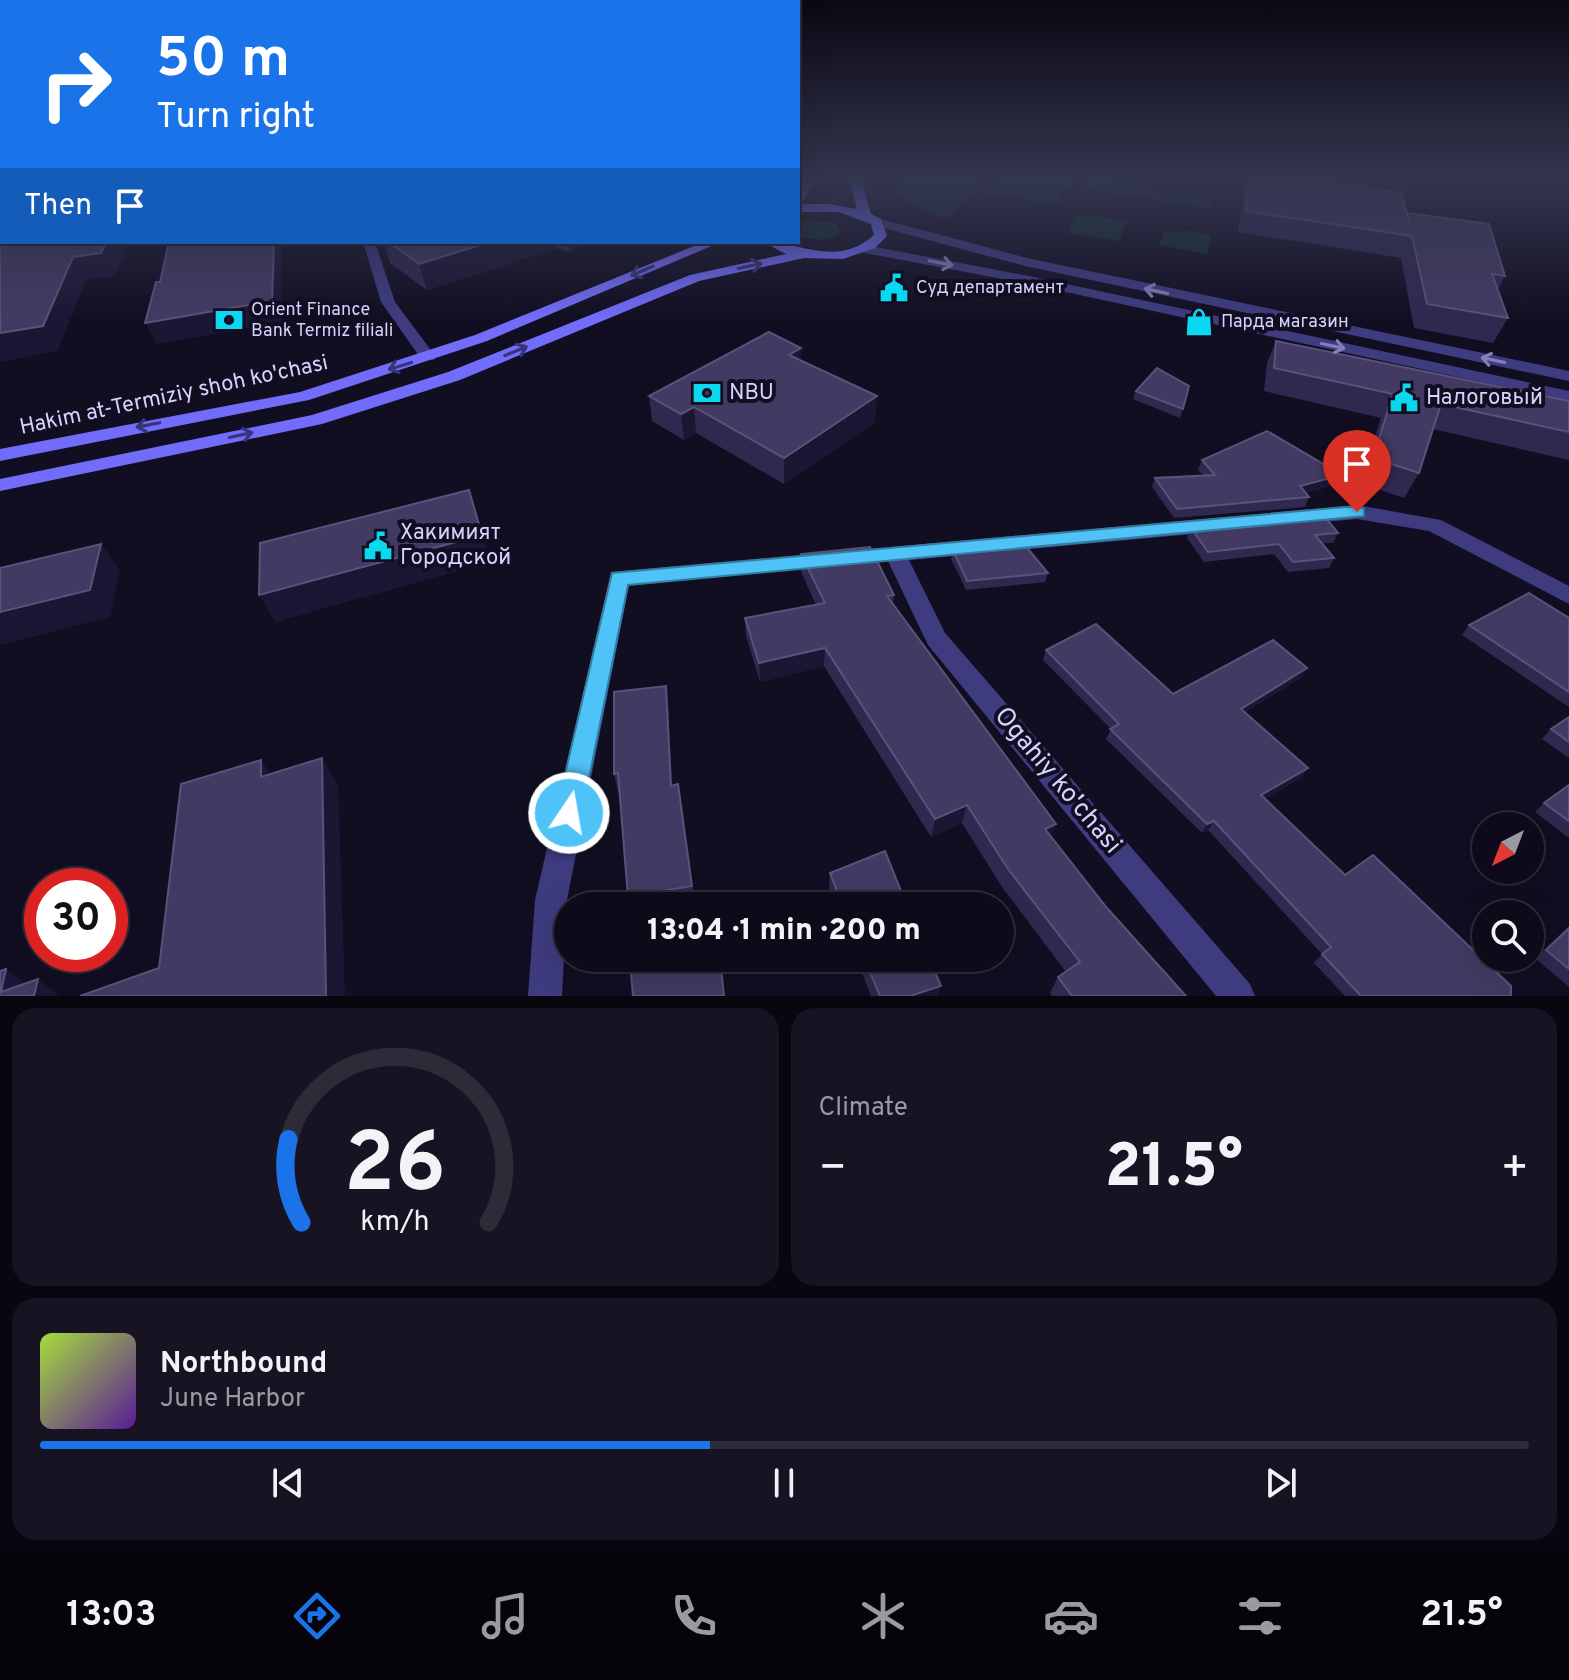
<!DOCTYPE html>
<meta charset="utf-8">
<style>
body{margin:0;font-family:Overpass,sans-serif;background:#171323;color:#f1f3f6;height:100vh;display:flex;flex-direction:column;font-size:30px;white-space:nowrap}
*{box-sizing:border-box;margin:0}
p{font-size:26px;color:#9b9aa2}
.icon{flex:none;width:44px;height:44px;fill:none;stroke:currentColor;stroke-width:2;stroke-linecap:round;stroke-linejoin:round}
.map{position:relative;height:996px;overflow:hidden}
.drawer{display:flex;flex-direction:column;gap:12px;padding:12px;background:#08060e;flex:1}
.drawer>*{flex:none}
.top-card{position:absolute;left:0px;top:0px;width:800px;height:244px;box-shadow:0 8px 32px #0002,0 0 0 2px #2e2b39;background:#1a73e8;color:#fff;overflow:hidden}
.needle{width:52px;rotate:222deg}
.fabs{position:absolute;left:1472px;top:812px;display:grid;gap:16px}
.fabs a{display:grid;place-items:center;width:72px;height:72px;border-radius:50%;background:#0e0a1a;box-shadow:0 8px 32px #0002,0 0 0 2px #2e2b39;font-size:40px}
.speed{position:absolute;left:24px;top:868px;display:flex;gap:16px;font-size:40px;font-weight:700;text-align:center}
.speed>*{display:grid;place-content:center;width:104px;height:104px;border-radius:50%;background:#0e0a1a;box-shadow:0 8px 32px #0002,0 0 0 2px #2e2b39;line-height:1}
.speed .limit{border:12px solid #d22;background:#fff;color:#111}
.pin{position:absolute;display:grid;place-items:center;width:68px;height:68px;color:#fff;margin:-82px -34px;border-radius:50% 50% 50% 0;rotate:-45deg;box-shadow:0 0 8px #0007}
.pin .icon{rotate:45deg}
.me{position:absolute;width:88px;margin:-44px;rotate:12deg;stroke-linejoin:round;filter:drop-shadow(0 0 6px #0008)}
.turn{display:flex;align-items:center;gap:28px;height:168px;padding:0 24px;font-size:36px}
.turn .icon{width:104px;height:104px;stroke-width:2.5}
.turn b{display:block;font-size:56px;line-height:68px}
.then{display:flex;align-items:center;height:76px;padding:0 24px;background:#0003;gap:16px;font-size:30px}
.big{font-size:60px;font-weight:800;line-height:1.1}
.drawer .tile{flex:1;display:flex;flex-direction:column;justify-content:center;gap:12px;min-width:0;padding:0 28px;border-radius:24px;background:#171323}
.drawer .dial{align-items:center;gap:0}
.dial svg{height:208px;overflow:visible;fill:none;stroke:#2e2b39;stroke-width:7;stroke-linecap:round;text-anchor:middle}
.dial text{fill:#f1f3f6;stroke:none}
.song{display:flex;align-items:center;gap:24px}
.cover{width:96px;height:96px;border-radius:12px;background:linear-gradient(135deg,hsl(80 70% 55%),hsl(270 70% 35%))}
.played{height:8px;border-radius:4px;background:linear-gradient(90deg,#1a73e8 45%,#2e2b39 45%)}
.keys{display:flex;justify-content:space-around;direction:ltr}
.heat{display:flex;justify-content:space-between;align-items:center;font-size:44px;direction:ltr}
.drawer .tiles{flex:1;display:grid;gap:12px;grid-template-columns:1fr 1fr}
.tile:last-child{grid-column:span 2}
.trip{position:absolute;left:554px;top:892px;width:460px;height:80px;border-radius:40px;background:#0e0a1a;box-shadow:0 8px 32px #0002,0 0 0 2px #2e2b39;font-weight:800;line-height:80px;text-align:center}
.tab-bar{display:flex;height:128px;justify-content:space-around;align-items:center;background:#06040a;color:#9b9aa2}
.tab-bar .icon{width:56px;height:56px}
.tab-bar .on{color:#1a73e8}
.tab-bar b{font-size:36px;color:#f1f3f6}
.map>svg:first-child{display:block}
.green{fill:#122c2b}
.lines{fill:none;stroke-linecap:round;stroke-linejoin:round}
.minor{fill:#3e3b7f;fill-rule:evenodd}
.tertiary{fill:#3e3b7f;fill-rule:evenodd}
.secondary{fill:#716cf9;fill-rule:evenodd}
.wall{fill:#30284f}
.shaded-wall{fill:#1c1635}
.building{fill:#423a62;stroke:#59527a;stroke-width:2}
.oneway{stroke:#837eb8}
.oneway2{stroke:#383478}
.route{fill:#4fc3f7;stroke:#337fa1;stroke-width:2}
.labels{text-anchor:middle;dominant-baseline:central;stroke-width:8;stroke-linejoin:round;paint-order:stroke}
.far-poi-label{font-size:18px;fill:#d7d1fd;stroke:#120e22;text-anchor:start}
.poi-label{font-size:22px;fill:#d7d1fd;stroke:#120e22;text-anchor:start}
.street-label{font-size:22px;fill:#d7d1fd;stroke:#120e22}
.near-street-label{font-size:26px;fill:#d7d1fd;stroke:#120e22}
</style>
<div class="map">
<svg width="1569" height="996" viewBox="0 0 1569 996">
<rect width="100%" height="100%" fill="#120e22"/>
<g class="green">
<polygon points="905,179 979,179 982,180 948,220 905,201 898,189"/>
<polygon points="1039,179 1072,179 1057,204 989,194 997,181"/>
<polygon points="1091,179 1118,182 1116,187 1211,201 1209,208 1086,189"/>
<polygon points="1077,213 1127,221 1119,241 1067,233"/>
<path d="M807 220 836 223 841 232C829 242 812 241 798 235V224Z"/>
<polygon points="1183,230 1211,235 1207,254 1159,245 1165,231 1182,233"/>
</g>
<g class="lines">
<g class="minor">
<polygon points="363,242 375,242 395,302 436,357 434,360 422,360 381,302"/>
<polygon points="1357,505 1441,520 1569,586 1569,604 1429,531 1357,519 909,560 945,633 1250,984 1255,996 1216,996 928,645 888,561 629,585 567,900 562,996 528,996 535,900 611,572"/>
</g>
<g class="tertiary">
<polygon points="877,218 1027,258 1569,371 1569,381 1025,266 873,225 873,219"/>
<polygon points="865,245 1029,276 1569,391 1569,401 1029,284 860,252 858,249"/>
</g>
<g class="secondary">
<polygon points="805,179 816,179 802,203 798,204 798,191"/>
<path d="M849 179H861L871 214 881 219 887 236 875 248 843 259 804 258 699 281 460 380 322 424 0 491V479L312 415 448 372 690 275 786 254 763 242C803 242 836 268 874 235L871 224 839 212H798V204H829L857 209Z"/>
<polygon points="704,242 721,242 487,341 309,400 0,461 0,449 300,392 475,335"/>
</g>
</g>
<g class="wall">
<polygon points="1248,179 1304,179 1407,213 1505,276 1498,289 1508,318 1493,343 1414,328 1401,258 1238,232 1244,192"/>
<polygon points="384,242 589,242 570,252 557,248 427,290 390,263"/>
<polygon points="1276,341 1569,401 1569,460 1433,429 1419,473 1404,498 1360,483 1381,418 1264,391 1267,363"/>
<polygon points="801,360 875,422 784,484 696,433 684,440 652,421 649,396"/>
<polygon points="1136,391 1183,409 1180,418 1133,399"/>
<polygon points="1202,460 1338,484 1306,493 1309,497 1305,507 1174,518 1152,487 1155,478 1204,476 1198,470"/>
<polygon points="1191,528 1338,533 1333,543 1322,543 1334,558 1329,568 1288,572 1274,554 1204,562 1187,538"/>
<polygon points="953,550 1048,573 1045,582 966,590 951,559"/>
<polygon points="801,554 894,595 893,604 1051,837 1107,908 1186,996 1052,996 1050,993 1058,977 1066,972 1002,887 962,823 931,837 824,666 760,682 746,636 745,618 816,605 801,572"/>
<polygon points="1569,618 1569,707 1462,635 1469,625"/>
<polygon points="1046,650 1173,694 1307,668 1301,678 1245,712 1308,768 1301,778 1265,798 1345,875 1511,996 1345,996 1314,963 1322,954 1208,830 1202,833 1106,739 1111,729 1043,660"/>
<polygon points="666,686 668,704 672,786 678,784 695,903 678,906 631,906 628,897 619,792 618,792 614,774"/>
<polygon points="1569,717 1569,758 1542,739 1551,729"/>
<polygon points="1569,785 1569,838 1535,812 1544,803"/>
<polygon points="830,873 907,906 835,906 829,890"/>
<polygon points="1569,927 1569,987 1535,958"/>
<polygon points="856,958 929,958 938,996 871,996"/>
</g>
<g class="shaded-wall">
<polygon points="106,242 129,242 114,276 86,280 58,351 0,362 0,333 73,257"/>
<polygon points="274,242 310,242 282,247 281,322 157,344 145,323"/>
<polygon points="490,242 556,242 557,248 427,290 419,264"/>
<polygon points="568,242 589,242 570,252"/>
<polygon points="801,348 801,372 789,355"/>
<polygon points="877,396 875,422 784,484 784,458"/>
<polygon points="694,407 696,433 684,440 681,414"/>
<polygon points="1342,475 1338,484 1296,496 1300,486"/>
<polygon points="469,490 490,562 275,622 259,595"/>
<polygon points="101,544 120,571 110,617 0,645 0,612"/>
<polygon points="825,648 824,666 760,682 759,663"/>
<polygon points="1307,668 1301,678 1236,718 1241,709"/>
<polygon points="666,686 668,704 673,804 671,786"/>
<polygon points="322,758 338,785 345,996 326,996"/>
<polygon points="261,760 279,786 261,777"/>
<polygon points="1308,768 1301,778 1255,804 1261,795"/>
<polygon points="967,805 962,823 931,837 935,819"/>
<polygon points="1214,821 1208,830 1202,833 1207,824"/>
<polygon points="1056,824 1049,842 1045,829"/>
<polygon points="6,969 35,990 38,979 60,996 6,996 1,992"/>
<polygon points="941,986 938,996 910,996"/>
</g>
<g class="building">
<polygon points="0,179 2,179 2,242 106,242 101,253 73,257 43,326 0,333"/>
<polygon points="1250,179 1304,179 1402,193 1409,222 1407,213 1489,224 1505,276 1492,274 1508,318 1427,304 1412,236 1246,211"/>
<polygon points="169,242 274,242 272,301 145,323 156,282 160,282"/>
<polygon points="389,242 490,242 419,264"/>
<polygon points="769,332 801,348 789,355 877,396 784,458 694,407 681,414 649,396"/>
<polygon points="1276,341 1569,401 1569,432 1441,404 1419,473 1373,458 1393,394 1274,368"/>
<polygon points="1157,368 1189,386 1183,409 1136,391"/>
<polygon points="1267,431 1342,475 1300,486 1309,497 1177,509 1155,478 1215,475 1202,460"/>
<polygon points="469,490 482,535 259,595 260,543"/>
<polygon points="1324,516 1338,533 1315,535 1334,558 1293,562 1279,544 1208,552 1191,528"/>
<polygon points="1023,543 1048,573 967,581 953,550"/>
<polygon points="101,544 90,590 0,612 0,568"/>
<polygon points="870,547 894,595 887,596 1056,824 1045,829 1107,908 1186,996 1072,996 1058,977 1080,962 1008,869 967,805 935,819 825,648 759,663 745,618 825,603 801,554"/>
<polygon points="1529,593 1569,618 1569,692 1469,625"/>
<polygon points="1096,624 1173,694 1273,640 1307,668 1241,709 1308,768 1261,795 1345,875 1373,855 1511,986 1511,996 1361,996 1322,954 1331,947 1214,821 1207,824 1110,729 1119,724 1046,650"/>
<polygon points="666,686 671,786 678,784 692,886 628,897 618,773 614,774 614,692"/>
<polygon points="1569,717 1569,742 1551,729"/>
<polygon points="322,758 326,996 80,996 159,968 181,784 261,760 261,777"/>
<polygon points="1569,785 1569,821 1544,803"/>
<polygon points="885,851 907,906 843,906 830,873"/>
<polygon points="1569,928 1569,969 1546,950"/>
<polygon points="703,958 720,958 724,996 633,996 631,973"/>
<polygon points="864,958 929,958 941,986 910,996 880,996"/>
<polygon points="6,969 1,992 38,979 34,996 0,996 0,971"/>
</g>
<defs><path id="oneway-shaft" d="M-6 0H5M1.5-3L5.5 0L1.5 3" fill="none" stroke-width="1.6" stroke-linecap="round" stroke-linejoin="round" transform="scale(2)"/></defs>
<g class="oneway">
<use href="#oneway-shaft" transform="translate(941 263) rotate(11)"/>
<use href="#oneway-shaft" transform="translate(1156 291) rotate(-168)"/>
<use href="#oneway-shaft" transform="translate(1333 346) rotate(12)"/>
<use href="#oneway-shaft" transform="translate(1493 360) rotate(-168)"/>
</g>
<g class="oneway2">
<use href="#oneway-shaft" transform="translate(750 266) rotate(-12)"/>
<use href="#oneway-shaft" transform="translate(642 271) rotate(157)"/>
<use href="#oneway-shaft" transform="translate(516 351) rotate(-22)"/>
<use href="#oneway-shaft" transform="translate(400 366) rotate(163)"/>
<use href="#oneway-shaft" transform="translate(148 425) rotate(169)"/>
<use href="#oneway-shaft" transform="translate(241 435) rotate(-12)"/>
</g>
<linearGradient id="sky" x2="0" y2="1"><stop stop-color="#0a0813"/><stop offset="0.56" stop-color="#33364f"/><stop offset="1" stop-color="#33364f" stop-opacity="0"/></linearGradient>
<rect width="1569" height="319" fill="url(#sky)"/>
<polygon class="route" points="1357,506 1364,508 1364,516 628,585 582,813 579,821 569,825 560,821 556,813 612,573"/>
<defs>
<symbol id="civic-bare" viewBox="-9 -9 18 18"><path d="M-.6-6.5H3V-4.5H.6V-3L4-1V1h2V6H-6V1h2V-1L-.6-3ZM-1.2 2.5V6h2.4V2.5Z" fill="#09d8f1" stroke="#120e22" stroke-width="2.5" paint-order="stroke"/></symbol>
<symbol id="bank-bare" viewBox="-9 -9 18 18"><path d="M-6-4H6V4H-6ZM0-2.3a2.3 2.3 0 1 0 0 4.6a2.3 2.3 0 1 0 0-4.6Z" fill="#09d8f1" stroke="#120e22" stroke-width="2.5" paint-order="stroke"/></symbol>
<symbol id="shop-bare" viewBox="-9 -9 18 18"><path d="M-5-2.5h2.3a2.7 3.5 0 0 1 5.4 0H5L5.5 6h-11ZM-1.5-2.5h3a1.5 2.3 0 0 0-3 0Z" fill="#09d8f1" stroke="#120e22" stroke-width="2.5" paint-order="stroke"/></symbol>
</defs>
<g fill-rule="evenodd">
<use href="#civic-bare" x="874" y="268" width="40" height="40"/>
<use href="#bank-bare" x="209" y="300" width="40" height="40"/>
<use href="#shop-bare" x="1179" y="302" width="40" height="40"/>
<use href="#bank-bare" x="687" y="373" width="40" height="40"/>
<use href="#civic-bare" x="1384" y="378" width="40" height="40"/>
<use href="#civic-bare" x="358" y="526" width="40" height="40"/>
</g>
<g class="labels">
<g class="far-poi-label">
<text x="916" y="288">Суд департамент</text>
<text x="251" y="310">Orient Finance<tspan x="251" dy="21">Bank Termiz filiali</tspan></text>
<text x="1221" y="322">Парда магазин</text>
</g>
<g class="poi-label">
<text x="729" y="393">NBU</text>
<text x="1426" y="398">Налоговый</text>
<text x="400" y="533">Хакимият<tspan x="400" dy="25">Городской</tspan></text>
</g>
<g class="street-label">
<text transform="translate(174 396) rotate(-12)">Hakim at-Termiziy shoh ko'chasi</text>
</g>
<g class="near-street-label">
<text transform="translate(1057 781) rotate(50)">Ogahiy ko'chasi</text>
</g>
</g>
</svg>
<div class="fabs">
<a><svg class="needle" viewBox="-14 -14 28 28"><path d="M0-13l5 13h-10z" fill="#e53935"/><path d="M0 13l5-13h-10z" fill="#9b9aa2"/></svg></a>
<a><svg class="icon" aria-label="search" viewBox="0 0 24 24"><circle cx="10" cy="10" r="6"/><path d="M15 15l6 6"/></svg></a>
</div>
<div class="speed"><div class="limit">30</div></div>
<div class="pin" style="left:1357px;top:512px;background:#d93025"><svg class="icon" aria-label="arrive" viewBox="0 0 24 24"><path d="M6 21V4h12l-3 4 3 4H6"/></svg></div>
<svg class="me" style="left:569px;top:813px" viewBox="-20 -20 40 40"><circle r="17" fill="#4fc3f7" stroke="#fff" stroke-width="3"/><path d="M0-11L8 9 0 5-8 9z" fill="#fff"/></svg>
<div class="trip">13:04 · 1 min · 200 m</div>
<div class="top-card">
<div class="turn"><svg class="icon" aria-label="right" viewBox="0 0 24 24"><path d="M7 20v-9h11M14 6l5 5-5 5"/></svg><div><b>50 m</b>Turn right</div></div>
<div class="then">Then<svg class="icon" aria-label="arrive" viewBox="0 0 24 24"><path d="M6 21V4h12l-3 4 3 4H6"/></svg></div>
</div>
</div>
<section class="drawer">
<div class="tiles">
<div class="tile dial"><svg viewBox="0 0 100 80">
<path d="M14 69A42 42 0 1 1 86 69"/>
<path d="M14 69A42 42 0 0 1 9 37" stroke="#1a73e8"/>
<text x="50" y="56" font-size="32" font-weight="700">26</text>
<text x="50" y="72" font-size="11">km/h</text>
</svg></div>
<div class="tile"><p>Climate</p>
<div class="heat"><a>−</a><b class="big">21.5°</b><a>+</a></div>
</div>
<div class="tile">
<div class="song"><i class="cover"></i><div><b>Northbound</b><p>June Harbor</p></div></div>
<div class="played"></div>
<div class="keys"><svg class="icon" aria-label="previous" viewBox="0 0 24 24"><path d="M18 5L8 12l10 7zM5 5v14"/></svg><svg class="icon" aria-label="pause" viewBox="0 0 24 24"><path d="M8 5v14M16 5v14"/></svg><svg class="icon" aria-label="next" viewBox="0 0 24 24"><path d="M6 5l10 7-10 7zM19 5v14"/></svg></div>
</div>
</div>
</section>
<nav class="tab-bar">
<b>13:03</b>
<svg class="icon on" aria-label="directions" viewBox="0 0 24 24"><path d="M12 3l9 9-9 9-9-9zM9 14v-3h6M13 9l2 2-2 2"/></svg>
<svg class="icon" aria-label="music" viewBox="0 0 24 24"><path d="M9 18V5l10-2v13"/><circle cx="6" cy="18" r="3"/><circle cx="16" cy="16" r="3"/></svg>
<svg class="icon" aria-label="phone" viewBox="0 0 24 24"><path d="M5 4h4l2 5-3 2q2 4 5 5l2-3 5 2v4C11 20 4 13 5 4z"/></svg>
<svg class="icon" aria-label="climate" viewBox="0 0 24 24"><path d="M12 3v18M4 7l16 10M4 17L20 7"/></svg>
<svg class="icon" aria-label="car" viewBox="0 0 24 24"><path d="M5 17H2v-5l4-1 3-4h7l3 4 3 1v5h-3M9 17h6M6 11h13"/><circle cx="7" cy="17" r="2"/><circle cx="17" cy="17" r="2"/></svg>
<svg class="icon" aria-label="filters" viewBox="0 0 24 24"><path d="M4 7h16M4 17h16"/><circle cx="9" cy="7" r="2"/><circle cx="15" cy="17" r="2"/></svg>
<b>21.5°</b>
</nav>
